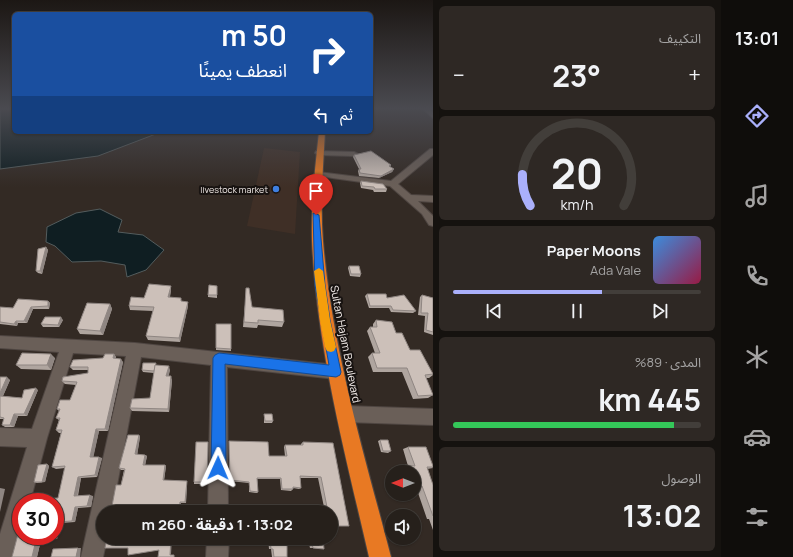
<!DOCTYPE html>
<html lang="ar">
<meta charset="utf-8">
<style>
body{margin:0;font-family:Manrope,"Noto Sans Arabic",sans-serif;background:#2e2824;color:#f1f3f6;direction:rtl;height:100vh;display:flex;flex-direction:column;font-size:15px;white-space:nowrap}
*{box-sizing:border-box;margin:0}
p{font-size:13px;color:#a4a3a3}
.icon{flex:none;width:22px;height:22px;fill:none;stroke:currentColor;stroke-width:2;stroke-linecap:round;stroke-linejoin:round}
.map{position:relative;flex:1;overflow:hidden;direction:ltr}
.details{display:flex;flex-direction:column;gap:6px;padding:6px;background:#15120f;width:288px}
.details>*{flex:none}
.top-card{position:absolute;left:12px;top:12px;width:361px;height:122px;border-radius:6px;box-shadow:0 1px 3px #0004,0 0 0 1px #423e3a;direction:rtl;background:#1a4fa0;color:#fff;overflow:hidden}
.needle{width:26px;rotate:270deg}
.buttons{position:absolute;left:385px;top:465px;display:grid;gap:8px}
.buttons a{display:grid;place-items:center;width:36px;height:36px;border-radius:50%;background:#26201b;box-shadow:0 1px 3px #0004,0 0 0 1px #423e3a;font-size:20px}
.speed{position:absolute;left:12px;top:493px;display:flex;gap:8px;font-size:20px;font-weight:700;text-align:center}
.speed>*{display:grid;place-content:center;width:52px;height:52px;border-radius:50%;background:#26201b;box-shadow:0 1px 3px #0004,0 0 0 1px #423e3a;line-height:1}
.speed .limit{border:6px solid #d22;background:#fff;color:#111}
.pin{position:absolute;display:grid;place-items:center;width:34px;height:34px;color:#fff;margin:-41px -17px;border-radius:50% 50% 50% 0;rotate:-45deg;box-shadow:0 0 4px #0007}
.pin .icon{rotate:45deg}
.me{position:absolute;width:44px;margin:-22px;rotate:1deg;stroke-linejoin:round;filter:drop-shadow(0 0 3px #0008)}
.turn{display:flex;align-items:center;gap:14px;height:84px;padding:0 20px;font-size:18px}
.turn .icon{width:52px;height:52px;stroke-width:2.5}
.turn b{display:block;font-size:28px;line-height:34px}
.then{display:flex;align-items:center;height:38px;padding:0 20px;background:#0003;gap:8px;font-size:15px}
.big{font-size:30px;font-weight:700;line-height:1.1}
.details .tile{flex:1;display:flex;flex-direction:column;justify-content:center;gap:6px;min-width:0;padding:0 14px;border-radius:6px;background:#2e2824}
.details .dial{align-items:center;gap:0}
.dial svg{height:104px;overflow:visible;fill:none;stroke:#423e3a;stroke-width:7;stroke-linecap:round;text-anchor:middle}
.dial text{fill:#f1f3f6;stroke:none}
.song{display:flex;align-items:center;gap:12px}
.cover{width:48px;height:48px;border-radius:6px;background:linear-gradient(135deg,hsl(210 70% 55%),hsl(340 70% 35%))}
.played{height:4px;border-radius:2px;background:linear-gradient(90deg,#aab0fb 60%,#423e3a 60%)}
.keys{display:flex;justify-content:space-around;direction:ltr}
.heat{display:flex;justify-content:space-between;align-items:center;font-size:22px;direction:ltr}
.charge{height:6px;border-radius:3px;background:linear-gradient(90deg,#34c759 89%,#423e3a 0)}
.trip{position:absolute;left:96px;top:505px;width:242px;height:40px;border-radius:20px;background:#26201b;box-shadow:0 1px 3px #0004,0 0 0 1px #423e3a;font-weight:700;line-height:40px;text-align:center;direction:rtl}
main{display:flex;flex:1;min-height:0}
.menu{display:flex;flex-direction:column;width:72px;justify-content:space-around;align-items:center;background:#0f0d0b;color:#a4a3a3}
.menu .icon{width:28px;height:28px}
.menu .active{color:#aab0fb}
.menu b{font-size:18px;color:#f1f3f6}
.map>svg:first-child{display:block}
.built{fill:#3f2f26}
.water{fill:#0f1e22;stroke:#535c5d}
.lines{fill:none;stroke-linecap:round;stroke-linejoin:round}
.minor-casing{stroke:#4f4642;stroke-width:2}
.highway-casing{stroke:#4f4642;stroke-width:2}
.minor{fill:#6a5f58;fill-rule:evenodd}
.highway{fill:#e87923;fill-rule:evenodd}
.wall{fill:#afa59f}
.shaded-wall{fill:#8f8682}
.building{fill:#ccc0b9;stroke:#8f8682}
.route{fill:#1a73e8;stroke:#114b97}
.slow{fill:#f59e0b}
.shop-dot{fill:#3f7fe0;stroke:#181311;stroke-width:1.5}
.labels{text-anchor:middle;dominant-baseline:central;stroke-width:4;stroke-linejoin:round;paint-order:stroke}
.far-poi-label{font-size:9px;fill:#f2ebe8;stroke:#181311;text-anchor:end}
.street-label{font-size:11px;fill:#f2ebe8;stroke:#181311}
</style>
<main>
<nav class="menu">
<b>13:01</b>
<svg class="icon active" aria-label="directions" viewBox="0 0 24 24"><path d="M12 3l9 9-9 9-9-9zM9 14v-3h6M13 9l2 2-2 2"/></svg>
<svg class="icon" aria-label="music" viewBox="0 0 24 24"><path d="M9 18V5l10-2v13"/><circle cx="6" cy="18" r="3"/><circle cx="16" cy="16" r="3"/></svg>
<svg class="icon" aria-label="phone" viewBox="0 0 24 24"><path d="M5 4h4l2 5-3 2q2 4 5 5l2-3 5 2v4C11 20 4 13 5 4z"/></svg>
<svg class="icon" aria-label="climate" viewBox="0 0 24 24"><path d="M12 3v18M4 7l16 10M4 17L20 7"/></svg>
<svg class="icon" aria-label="car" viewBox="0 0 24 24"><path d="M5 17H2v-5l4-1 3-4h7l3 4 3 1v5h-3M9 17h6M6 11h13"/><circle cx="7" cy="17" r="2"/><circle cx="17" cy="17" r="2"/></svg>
<svg class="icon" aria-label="filters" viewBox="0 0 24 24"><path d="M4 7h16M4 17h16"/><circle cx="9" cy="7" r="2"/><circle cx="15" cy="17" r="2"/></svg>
</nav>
<section class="details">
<div class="tile"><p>التكييف</p>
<div class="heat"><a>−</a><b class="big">23°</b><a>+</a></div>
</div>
<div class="tile dial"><svg viewBox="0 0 100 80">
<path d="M14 69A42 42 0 1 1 86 69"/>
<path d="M14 69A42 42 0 0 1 8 45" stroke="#aab0fb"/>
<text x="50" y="56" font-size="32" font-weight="700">20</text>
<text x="50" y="72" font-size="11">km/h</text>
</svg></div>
<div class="tile">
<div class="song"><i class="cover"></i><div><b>Paper Moons</b><p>Ada Vale</p></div></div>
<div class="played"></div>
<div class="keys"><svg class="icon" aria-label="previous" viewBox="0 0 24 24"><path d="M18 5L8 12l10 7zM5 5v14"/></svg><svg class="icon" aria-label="pause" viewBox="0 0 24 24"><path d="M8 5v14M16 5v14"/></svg><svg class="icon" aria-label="next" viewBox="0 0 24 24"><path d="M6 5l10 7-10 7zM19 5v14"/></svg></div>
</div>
<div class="tile"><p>المدى · 89%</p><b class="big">445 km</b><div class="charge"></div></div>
<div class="tile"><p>الوصول</p><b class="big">13:02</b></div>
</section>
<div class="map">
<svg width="433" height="557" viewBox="0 0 433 557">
<rect width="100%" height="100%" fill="#332a24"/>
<polygon class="built" points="264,148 300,152 295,234 247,226"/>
<g class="water">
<polygon points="0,109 14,109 14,132 161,132 98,156 0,169"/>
<polygon points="100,209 122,220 118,232 143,235 164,250 146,270 127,277 125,265 101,261 72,262 55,246 46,242 47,227 76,213"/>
</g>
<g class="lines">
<defs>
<g id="minor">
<polygon points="423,109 429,109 433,113 433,118"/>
<polygon points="430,149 433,149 433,155 398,184 411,195 433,196 433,202 418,201 433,216 433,226 429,225 422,214 390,186 318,176 314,174 318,172 391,181"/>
<polygon points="316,151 354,152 358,154 354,156 319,155 315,153"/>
<polygon points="0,336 135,343 336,365 341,367 344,372 341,377 336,379 227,367 228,512 208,512 211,365 141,357 112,512 103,512 103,538 107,538 103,557 81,557 126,356 73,353 47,438 30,502 21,502 21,534 15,557 0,557 0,534 27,447 0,446 0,428 32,429 59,352 0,348"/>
<polygon points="346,406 433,409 433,425 346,422 340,420 338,414 340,408"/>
<polygon points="207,538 229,538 228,557 206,557"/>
</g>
<path id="highway" d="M319 132H325C323 168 320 204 323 241 332 349 364 453 391 557H369C345 453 317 348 312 241 311 204 315 168 319 132Z"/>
</defs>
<use href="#minor" class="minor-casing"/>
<use href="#highway" class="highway-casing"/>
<use href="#minor" class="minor"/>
<use href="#highway" class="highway"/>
</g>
<g class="wall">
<polygon points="354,155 391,165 390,167 394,169 392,172 379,178 359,176 358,171 359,169 353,157"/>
<polygon points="361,181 387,189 386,192 374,192 373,190 361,188 360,183"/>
<polygon points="46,247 48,250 42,274 38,273 36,271"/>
<polygon points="349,266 361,274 360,277 350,276 348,268"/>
<polygon points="171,286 171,290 170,297 182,301 188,306 180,342 148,340 146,336 153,311 130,310 129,306"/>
<polygon points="217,286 217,298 208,297 208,295"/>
<polygon points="246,293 252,307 284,322 282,327 258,325 257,328 243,327"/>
<polygon points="367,294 416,311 413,313 391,312 389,308 369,308 365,296"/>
<polygon points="422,295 433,298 433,335 424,332 425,316 418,315 420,297"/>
<polygon points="48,301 50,303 49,309 33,309 27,323 18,323 17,326 0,324 0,307 13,308"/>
<polygon points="110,304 112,309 103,335 80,334 77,329"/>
<polygon points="63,320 59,327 43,327 41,324"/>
<polygon points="376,320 396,333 410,350 433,375 429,378 426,378 433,395 428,398 413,399 402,372 373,372 368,357 372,353 375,353 367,331 370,327 373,327 373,324"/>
<polygon points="216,324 231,324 231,351 216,350"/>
<polygon points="114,354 116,357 116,358 123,362 108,431 99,431 93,457 102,458 97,477 81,478 78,496 93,496 91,507 78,508 75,522 61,523 57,539 41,540 37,557 12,557 58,498 65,468 56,469 52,467 61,433 59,433 56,430 59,420 56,418 59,411 57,409 70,400 76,385 65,384 62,381 88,373 88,370 73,370 70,367 103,358"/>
<polygon points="55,358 51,370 21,369 16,365"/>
<polygon points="157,365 170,370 168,376 172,380 169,412 132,411 130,408 150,398 154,373 143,372 142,370"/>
<polygon points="0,377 10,380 3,396 22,398 38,390 27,416 18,416 14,427 5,427 2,425 4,419 0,419"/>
<polygon points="264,414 273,421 272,423 264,423"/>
<polygon points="139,435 140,437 137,455 145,455 147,456 145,465 165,465 166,466 164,480 187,482 186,503 181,503 180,512 128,512 128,507 112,506 121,485 124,470 121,470 119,468"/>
<polygon points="380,440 391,451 388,453 381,452 378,441"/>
<polygon points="229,441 269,456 285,456 284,447 285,445 301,445 301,444 303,442 349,526 331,526 331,512 325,512 318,478 300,478 301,488 299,489 293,488 293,489 291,491 281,490 280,479 257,479 258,492 257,493 249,492 249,483 229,481"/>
<polygon points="208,442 207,484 194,484 194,482"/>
<polygon points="408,447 433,468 427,469 433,485 433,530 429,519 427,519 416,487 414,487 414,472 401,472 399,467 405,465 408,466 403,449"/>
<polygon points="47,464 49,466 45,482 37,483 34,482"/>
<polygon points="264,507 266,507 305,512 265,512"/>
<polygon points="268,538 323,538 313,548 310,548 309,544 287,544 287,557 272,557 271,549 269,549"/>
</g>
<g class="shaded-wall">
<polygon points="394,169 392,172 379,178 381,176"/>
<polygon points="46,247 48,250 42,274 40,271"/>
<polygon points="171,286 171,290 169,301 168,297"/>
<polygon points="48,301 50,303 49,309 48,306"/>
<polygon points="188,302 188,306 180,342 179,338"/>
<polygon points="110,304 112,309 103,335 100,331"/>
<polygon points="31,307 33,309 27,323 24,321"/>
<polygon points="61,317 63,320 59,327 58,325"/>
<polygon points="16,321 18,323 17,326 14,324"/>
<polygon points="51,354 55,358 51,370 47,365"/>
<polygon points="114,354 116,357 115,361 113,358"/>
<polygon points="121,359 123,362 108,431 105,429"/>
<polygon points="169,366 170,370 168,380 166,376"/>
<polygon points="171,376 172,380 169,412 168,409"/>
<polygon points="7,377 10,380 2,398 0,397 0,393"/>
<polygon points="36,388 38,390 27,416 24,414"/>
<polygon points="14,414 18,416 14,427 10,425"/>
<polygon points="96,429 99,431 93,459 90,457"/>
<polygon points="139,435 140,437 137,456 135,454"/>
<polygon points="145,455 147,456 145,466 143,465"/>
<polygon points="99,457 102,458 97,477 95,475"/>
<polygon points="47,464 49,466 45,482 42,482"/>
<polygon points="165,465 166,466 164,481 163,480"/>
<polygon points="78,477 81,478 77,497 74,496"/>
<polygon points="187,481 187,482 186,503 185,502"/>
<polygon points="0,488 5,489 0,512"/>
<polygon points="90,495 93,496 91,507 87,506"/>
<polygon points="180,502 181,503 180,512 179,512"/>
<polygon points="75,507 78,508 75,522 72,521"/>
<polygon points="57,522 61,523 57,539 53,539 54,536 55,536 55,530"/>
<polygon points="171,538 172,538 171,554 170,555"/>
<polygon points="36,540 41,540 37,557 32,557"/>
<polygon points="78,548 81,548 80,557 76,557"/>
</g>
<g class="building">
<polygon points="371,151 391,165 389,166 394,169 381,176 360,173 359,169 361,169 354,155"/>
<polygon points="361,181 383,184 387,189 375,189 374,187 362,186"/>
<polygon points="46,247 40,271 36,271 38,249"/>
<polygon points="349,266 359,266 361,274 351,274"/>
<polygon points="149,284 171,286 168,297 181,298 181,301 188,302 179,338 146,336 154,307 129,306 131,297 144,298"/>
<polygon points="209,285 217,286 217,295 208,295"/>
<polygon points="246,288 249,288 252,307 283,310 284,322 258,320 258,323 244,322"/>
<polygon points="367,294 386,294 387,298 404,295 416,311 393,310 391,306 370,306"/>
<polygon points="422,295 433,298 433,332 426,330 428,313 421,313"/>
<polygon points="18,299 48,301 48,306 31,307 24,321 16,321 14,324 0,322 0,307 13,308"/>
<polygon points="87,303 110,304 100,331 77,329"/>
<polygon points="45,317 61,317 58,325 41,324"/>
<polygon points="376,320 392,322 396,333 402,333 410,350 420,350 433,374 425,375 433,395 418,396 407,368 377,368 372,353 380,353 370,327 377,327"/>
<polygon points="216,324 231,324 231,349 216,348"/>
<polygon points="22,353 51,354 47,365 16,365"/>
<polygon points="105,354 114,354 113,358 121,359 105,429 96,429 90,457 99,457 95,475 78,477 74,496 90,495 87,506 75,507 72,521 57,522 55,530 55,502 27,502 27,500 58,498 65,466 52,467 62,430 56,430 60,418 56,418 60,409 57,409 60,400 70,400 77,382 62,381 63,377 88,373 88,367 70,367 73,360 103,358"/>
<polygon points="143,363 156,363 154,371 142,370"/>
<polygon points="155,365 169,366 166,376 171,376 168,409 130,408 132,399 150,398"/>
<polygon points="0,377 7,377 0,393"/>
<polygon points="36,388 24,414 14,414 10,425 2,425 4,418 0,417 0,396 22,398 24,390"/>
<polygon points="264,414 272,414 273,421 265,421"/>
<polygon points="128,435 139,435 135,454 145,455 143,465 165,465 163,480 187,481 185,502 180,502 179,512 128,512 129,506 112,506 116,485 121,485 125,469 119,468"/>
<polygon points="380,440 388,440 391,451 383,451"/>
<polygon points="229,441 268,442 269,456 287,456 285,445 303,445 303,442 333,443 349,526 331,526 331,512 328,512 321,477 300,476 301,488 293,487 293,489 282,489 281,478 257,478 258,492 250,491 249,482 230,480"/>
<polygon points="196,442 208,442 207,482 194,482"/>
<polygon points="408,447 426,447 433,466 433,467 427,467 433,485 433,516 422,486 414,486 414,472 407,472 405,465 415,466"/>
<polygon points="47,464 42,482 34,482 38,465"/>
<polygon points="304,505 305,512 266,512 266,507"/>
<polygon points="230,508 243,508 243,512 229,512"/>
<polygon points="21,523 21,536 54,536 53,539 36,540 32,557 12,557"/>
<polygon points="107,538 119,538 119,539 130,538 171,538 170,555 174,555 174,557 158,557 159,550 128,555 128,548 105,548"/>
<polygon points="270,538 323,538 324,549 313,548 312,544 287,544 287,557 274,557 273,549 271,549"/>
<polygon points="78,548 76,557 51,557 53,549"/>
</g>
<linearGradient id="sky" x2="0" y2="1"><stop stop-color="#1c1714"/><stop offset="0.58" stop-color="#4a4a50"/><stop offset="1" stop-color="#4a4a50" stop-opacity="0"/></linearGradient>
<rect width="433" height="187" fill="url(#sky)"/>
<polygon class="route" points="313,213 319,215 325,285 330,320 341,372 340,375 336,377 225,364 226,468 224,473 218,475 213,473 211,468 213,358 215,355 219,353 329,365 315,285"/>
<polygon class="slow" points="319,268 323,271 330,320 336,347 334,351 331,352 327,351 325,347 320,320 314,271"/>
<circle class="shop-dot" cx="276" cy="189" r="4"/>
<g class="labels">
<g class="far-poi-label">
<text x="268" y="189">livestock market</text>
</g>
<g class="street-label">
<text transform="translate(346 344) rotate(79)">Sultan Hajam Boulevard</text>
</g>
</g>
</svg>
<div class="buttons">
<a><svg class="needle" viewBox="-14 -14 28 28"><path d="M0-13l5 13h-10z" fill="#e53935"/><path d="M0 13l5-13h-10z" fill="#a4a3a3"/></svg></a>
<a><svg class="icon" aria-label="sound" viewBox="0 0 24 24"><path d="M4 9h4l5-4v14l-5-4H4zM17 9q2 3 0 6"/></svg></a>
</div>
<div class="speed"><div class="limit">30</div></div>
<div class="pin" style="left:316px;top:215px;background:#d93025"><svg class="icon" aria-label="arrive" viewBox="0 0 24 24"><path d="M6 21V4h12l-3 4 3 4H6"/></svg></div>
<svg class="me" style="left:218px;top:468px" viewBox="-20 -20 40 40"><path d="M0-17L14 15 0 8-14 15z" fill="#1a73e8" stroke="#fff" stroke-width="4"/></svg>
<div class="trip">13:02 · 1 دقيقة · 260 m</div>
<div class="top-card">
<div class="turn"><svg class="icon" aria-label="right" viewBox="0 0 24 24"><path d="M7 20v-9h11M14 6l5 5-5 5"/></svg><div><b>50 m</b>انعطف يمينًا</div></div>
<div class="then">ثم<svg class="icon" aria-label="left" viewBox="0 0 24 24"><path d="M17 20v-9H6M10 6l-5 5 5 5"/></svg></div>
</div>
</div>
</main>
